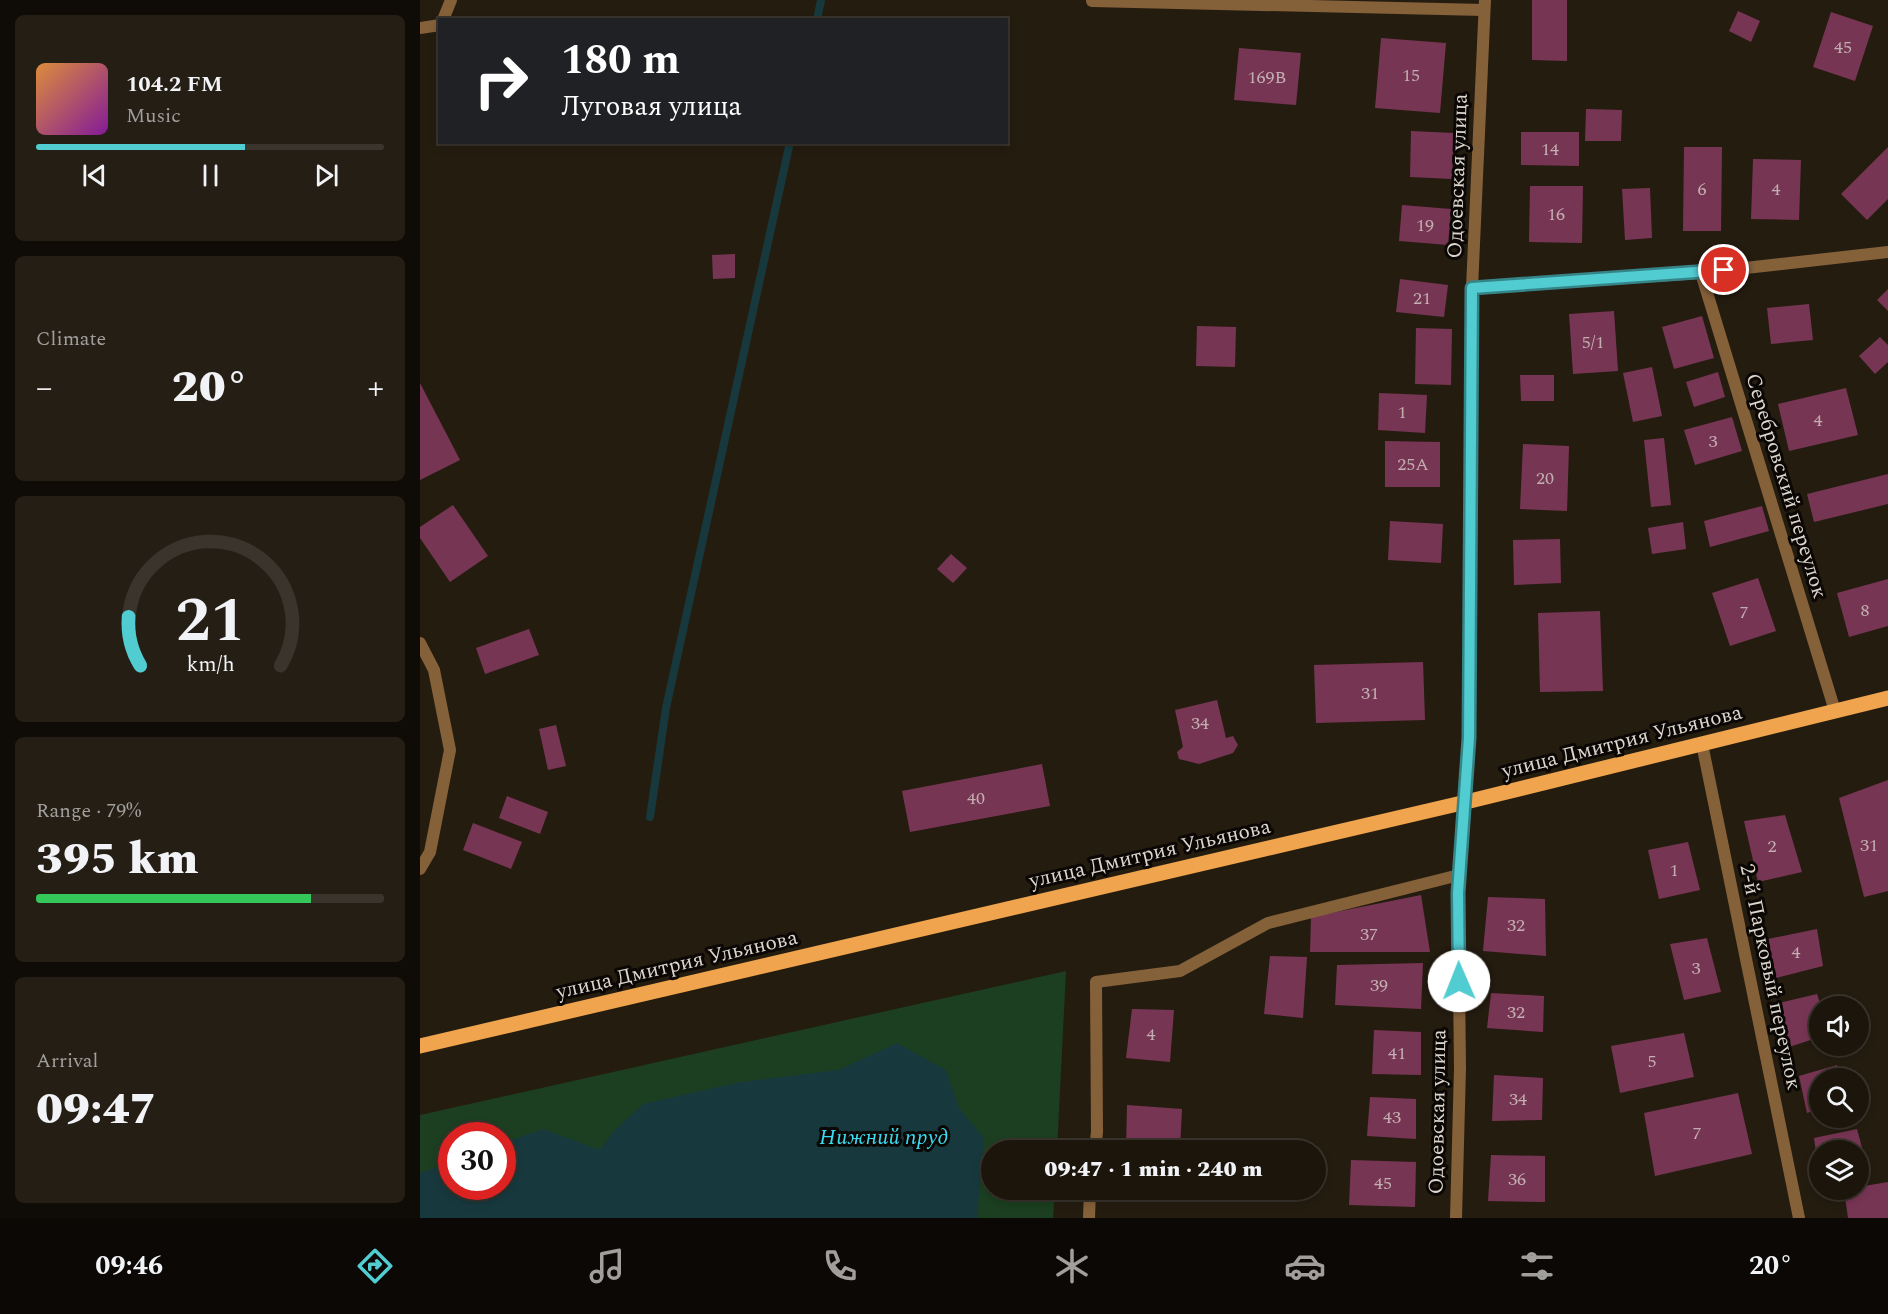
<!DOCTYPE html>
<meta charset="utf-8">
<style>
body{margin:0;font-family:Spectral,serif;background:#251e15;color:#f1f3f6;height:100vh;display:flex;flex-direction:column;font-size:22px;white-space:nowrap}
*{box-sizing:border-box;margin:0}
p{font-size:20px;color:#a09f9d}
.icon{flex:none;width:33px;height:33px;fill:none;stroke:currentColor;stroke-width:2;stroke-linecap:round;stroke-linejoin:round}
.map{position:relative;flex:1;overflow:hidden}
.side{display:flex;flex-direction:column;gap:15px;padding:15px;background:#0f0c07;width:420px}
.side>*{flex:none}
.banner{position:absolute;left:18px;top:18px;width:570px;height:126px;border-radius:0px;box-shadow:0 3px 9px #0003,0 0 0 2px #3a342d;background:#202124;color:#fff;overflow:hidden}
.tools{position:absolute;left:1389px;top:996px;display:grid;gap:12px}
.tools a{display:grid;place-items:center;width:60px;height:60px;border-radius:50%;background:#1c150c;box-shadow:0 3px 9px #0003,0 0 0 2px #3a342d;font-size:30px}
.speed{position:absolute;left:18px;top:1122px;display:flex;gap:12px;font-size:30px;font-weight:700;text-align:center}
.speed>*{display:grid;place-content:center;width:78px;height:78px;border-radius:50%;background:#1c150c;box-shadow:0 3px 9px #0003,0 0 0 2px #3a342d;line-height:1}
.speed .limit{border:9px solid #d22;background:#fff;color:#111}
.pin{position:absolute;display:grid;place-items:center;width:51px;height:51px;color:#fff;margin:-26px;border:3px solid #fff;border-radius:50%;box-shadow:0 2px 6px #0007}
.me{position:absolute;width:66px;margin:-33px;rotate:359deg;stroke-linejoin:round;filter:drop-shadow(0 0 4px #0008)}
.turn{display:flex;align-items:center;gap:21px;height:126px;padding:0 24px;font-size:27px}
.turn .icon{width:78px;height:78px;stroke-width:2.5}
.turn b{display:block;font-size:42px;line-height:51px}
.big{font-size:45px;font-weight:800;line-height:1.1}
.side .widget{flex:1;display:flex;flex-direction:column;justify-content:center;gap:9px;min-width:0;padding:0 21px;border-radius:9px;background:#251e15}
.side .dial{align-items:center;gap:0}
.dial svg{height:156px;overflow:visible;fill:none;stroke:#3a342d;stroke-width:7;stroke-linecap:round;text-anchor:middle}
.dial text{fill:#f1f3f6;stroke:none}
.song{display:flex;align-items:center;gap:18px}
.cover{width:72px;height:72px;border-radius:9px;background:linear-gradient(135deg,hsl(30 70% 55%),hsl(290 70% 35%))}
.played{height:6px;border-radius:3px;background:linear-gradient(90deg,#51ccd1 60%,#3a342d 60%)}
.keys{display:flex;justify-content:space-around;direction:ltr}
.heat{display:flex;justify-content:space-between;align-items:center;font-size:33px;direction:ltr}
.charge{height:9px;border-radius:4px;background:linear-gradient(90deg,#34c759 79%,#3a342d 0)}
.trip{position:absolute;left:561px;top:1140px;width:345px;height:60px;border-radius:30px;background:#1c150c;box-shadow:0 3px 9px #0003,0 0 0 2px #3a342d;font-weight:800;line-height:60px;text-align:center}
.menu{display:flex;height:96px;justify-content:space-around;align-items:center;background:#0b0805;color:#a09f9d}
.menu .icon{width:42px;height:42px}
.menu .on{color:#51ccd1}
.menu b{font-size:27px;color:#f1f3f6}
main{display:flex;flex:1;min-height:0}
.map>svg:first-child{display:block}
.green{fill:#1b3f20;fill-rule:evenodd}
.water{fill:#17393e}
.lines{fill:none;stroke-linecap:round;stroke-linejoin:round}
.stream{stroke:#17393e;stroke-width:8}
.building{fill:#773554}
.lane{stroke:#85613a;stroke-width:12}
.street{stroke:#85613a;stroke-width:12}
.primary{stroke:#f0a44d;stroke-width:15}
.route-casing{stroke:#358588;stroke-width:15}
.route{stroke:#51ccd1;stroke-width:10}
.labels{text-anchor:middle;dominant-baseline:central;stroke-width:6;stroke-linejoin:round;paint-order:stroke}
.number-label{font-size:18px;fill:#c3aeb0}
.street-label{font-size:21px;fill:#dcd6ce;stroke:#0b0704}
.water-label{font-size:22px;font-style:italic;fill:#3adaf0;stroke:#0b0704}
</style>
<main>
<section class="side">
<div class="widget">
<div class="song"><i class="cover"></i><div><b>104.2 FM</b><p>Music</p></div></div>
<div class="played"></div>
<div class="keys"><svg class="icon" aria-label="previous" viewBox="0 0 24 24"><path d="M18 5L8 12l10 7zM5 5v14"/></svg><svg class="icon" aria-label="pause" viewBox="0 0 24 24"><path d="M8 5v14M16 5v14"/></svg><svg class="icon" aria-label="next" viewBox="0 0 24 24"><path d="M6 5l10 7-10 7zM19 5v14"/></svg></div>
</div>
<div class="widget"><p>Climate</p>
<div class="heat"><a>−</a><b class="big">20°</b><a>+</a></div>
</div>
<div class="widget dial"><svg viewBox="0 0 100 80">
<path d="M14 69A42 42 0 1 1 86 69"/>
<path d="M14 69A42 42 0 0 1 8 44" stroke="#51ccd1"/>
<text x="50" y="56" font-size="32" font-weight="700">21</text>
<text x="50" y="72" font-size="11">km/h</text>
</svg></div>
<div class="widget"><p>Range · 79%</p><b class="big">395 km</b><div class="charge"></div></div>
<div class="widget"><p>Arrival</p><b class="big">09:47</b></div>
</section>
<div class="map">
<svg width="1468" height="1218" viewBox="0 0 1468 1218">
<rect width="100%" height="100%" fill="#251c10"/>
<path class="green" d="M646 971 637 1150H572V1190H635L633 1218H0V1115ZM32 1136H82V1186H32Z"/>
<polygon class="water" points="477,1043 526,1070 539,1108 564,1138 557,1218 0,1218 0,1173 31,1162 32,1186 82,1186 83,1143 123,1129 180,1150 192,1133 223,1104 321,1082 418,1070"/>
<g class="lines">
<g class="stream">
<polyline points="397,20 401,0"/>
<polyline points="230,817 246,708 370,142"/>
</g>
</g>
<g class="building">
<polygon points="1112,0 1147,0 1147,61 1112,60"/>
<polygon points="1318,11 1340,21 1331,42 1309,31"/>
<polygon points="1411,12 1453,26 1435,81 1393,67"/>
<polygon points="961,38 1026,43 1020,113 955,108"/>
<polygon points="819,48 881,53 876,105 814,100"/>
<polygon points="1166,109 1202,110 1201,141 1165,141"/>
<polygon points="991,131 1034,133 1032,179 990,177"/>
<polygon points="1101,132 1159,132 1159,166 1101,165"/>
<polygon points="1264,147 1302,147 1301,231 1263,231"/>
<polygon points="1468,147 1468,199 1447,220 1421,194"/>
<polygon points="1333,159 1381,160 1379,220 1331,219"/>
<polygon points="1110,186 1163,186 1162,243 1109,242"/>
<polygon points="1230,188 1232,238 1205,240 1202,189"/>
<polygon points="982,205 1031,209 1028,245 979,241"/>
<polygon points="315,254 315,278 293,279 292,255"/>
<polygon points="980,279 1028,285 1024,317 976,312"/>
<polygon points="1468,289 1468,311 1457,300"/>
<polygon points="1389,304 1393,340 1351,344 1347,308"/>
<polygon points="1194,311 1198,371 1153,374 1149,314"/>
<polygon points="1282,316 1294,358 1254,369 1242,327"/>
<polygon points="777,326 816,327 815,367 776,366"/>
<polygon points="996,328 1032,329 1031,385 995,384"/>
<polygon points="1460,337 1468,345 1468,362 1455,374 1439,356"/>
<polygon points="1232,367 1242,416 1213,422 1203,373"/>
<polygon points="1298,372 1305,397 1274,407 1266,382"/>
<polygon points="1100,375 1134,375 1134,401 1101,401"/>
<polygon points="0,383 40,460 0,480"/>
<polygon points="1426,388 1438,435 1369,451 1358,404"/>
<polygon points="959,393 1007,395 1005,433 958,430"/>
<polygon points="1312,417 1322,451 1275,465 1264,430"/>
<polygon points="1244,438 1251,505 1231,507 1224,440"/>
<polygon points="965,441 1020,442 1020,487 965,487"/>
<polygon points="1103,444 1149,446 1147,511 1100,509"/>
<polygon points="1468,474 1468,504 1394,522 1387,494"/>
<polygon points="33,505 68,556 30,582 0,538 0,527"/>
<polygon points="1342,506 1349,531 1290,547 1284,521"/>
<polygon points="970,521 1023,524 1021,563 968,560"/>
<polygon points="1263,522 1266,549 1232,554 1228,528"/>
<polygon points="1140,539 1141,583 1094,585 1093,540"/>
<polygon points="531,554 547,568 533,583 517,569"/>
<polygon points="1338,578 1356,631 1310,646 1292,593"/>
<polygon points="1468,579 1468,626 1429,637 1417,593"/>
<polygon points="1180,611 1183,691 1120,692 1118,613"/>
<polygon points="109,629 119,655 65,674 56,648"/>
<polygon points="1003,662 1005,720 896,723 894,665"/>
<polygon points="797,700 806,738 813,736 818,745 813,753 779,764 759,759 757,752 763,747 755,710"/>
<polygon points="136,725 146,766 128,770 119,729"/>
<polygon points="622,764 630,806 490,832 482,791"/>
<polygon points="1468,780 1468,891 1444,897 1419,798"/>
<polygon points="87,796 128,812 120,834 79,818"/>
<polygon points="1365,815 1382,872 1338,882 1324,821"/>
<polygon points="53,823 102,842 91,869 43,850"/>
<polygon points="1268,842 1280,890 1239,899 1228,850"/>
<polygon points="1001,895 1010,952 890,952 891,917"/>
<polygon points="1068,897 1125,899 1126,956 1063,951"/>
<polygon points="1397,929 1403,966 1356,978 1348,939"/>
<polygon points="1287,938 1301,992 1264,1000 1250,944"/>
<polygon points="850,956 887,957 883,1018 844,1014"/>
<polygon points="1003,963 1001,1009 915,1005 917,965"/>
<polygon points="1071,993 1124,996 1123,1032 1067,1028"/>
<polygon points="1397,994 1401,1006 1400,1037 1369,1047 1359,1003"/>
<polygon points="712,1009 754,1010 750,1062 706,1058"/>
<polygon points="954,1030 1001,1032 1001,1075 952,1074"/>
<polygon points="1264,1033 1274,1077 1200,1093 1191,1046"/>
<polygon points="1417,1065 1421,1078 1400,1078 1400,1109 1387,1113 1379,1076"/>
<polygon points="1074,1075 1123,1078 1122,1120 1072,1121"/>
<polygon points="1318,1093 1332,1154 1235,1176 1224,1113"/>
<polygon points="950,1097 996,1099 996,1139 947,1136"/>
<polygon points="707,1105 762,1109 760,1150 706,1150"/>
<polygon points="1437,1129 1448,1170 1438,1173 1438,1150 1400,1150 1398,1166 1394,1138"/>
<polygon points="1071,1155 1125,1156 1125,1202 1068,1201"/>
<polygon points="931,1160 996,1162 995,1207 929,1205"/>
<polygon points="1468,1182 1468,1218 1428,1218 1424,1190 1438,1190 1438,1187"/>
</g>
<g class="lines">
<g class="lane">
<polyline points="23,20 31,0"/>
<polyline points="0,28 20,25"/>
</g>
<g class="street">
<polyline points="672,1 1064,10"/>
<polyline points="1281,273 1415,711"/>
<polyline points="1052,288 1281,273 1468,252"/>
<polyline points="0,643 14,670 30,750 10,852 0,869"/>
<polyline points="1282,744 1379,1218"/>
<polyline points="675,1150 677,1132 676,982 760,971 848,923 1039,875"/>
<polyline points="669,1218 670,1190"/>
<polyline points="1036,1218 1040,1068 1038,893 1049,738 1052,288 1065,0"/>
</g>
<polyline class="primary" points="0,1046 1046,802 1468,698"/>
</g>
<g class="lines">
<defs>
<polyline id="route" points="1039,981 1038,893 1049,738 1052,288 1304,270"/>
</defs>
<use href="#route" class="route-casing"/>
<use href="#route" class="route"/>
</g>
<g class="labels">
<g class="number-label">
<text x="1423" y="47">45</text>
<text x="991" y="75">15</text>
<text x="847" y="77">169В</text>
<text x="1130" y="149">14</text>
<text x="1282" y="189">6</text>
<text x="1356" y="189">4</text>
<text x="1136" y="214">16</text>
<text x="1005" y="225">19</text>
<text x="1002" y="298">21</text>
<text x="1173" y="342">5/1</text>
<text x="982" y="412">1</text>
<text x="1398" y="420">4</text>
<text x="1293" y="441">3</text>
<text x="993" y="464">25А</text>
<text x="1125" y="478">20</text>
<text x="1445" y="610">8</text>
<text x="1324" y="612">7</text>
<text x="950" y="693">31</text>
<text x="780" y="723">34</text>
<text x="556" y="798">40</text>
<text x="1449" y="845">31</text>
<text x="1352" y="846">2</text>
<text x="1254" y="870">1</text>
<text x="1096" y="925">32</text>
<text x="949" y="934">37</text>
<text x="1376" y="952">4</text>
<text x="1276" y="968">3</text>
<text x="959" y="985">39</text>
<text x="1096" y="1012">32</text>
<text x="731" y="1034">4</text>
<text x="977" y="1053">41</text>
<text x="1232" y="1061">5</text>
<text x="1098" y="1099">34</text>
<text x="972" y="1117">43</text>
<text x="1277" y="1133">7</text>
<text x="1097" y="1179">36</text>
<text x="963" y="1183">45</text>
</g>
<g class="street-label">
<text transform="translate(1038 176) rotate(-88)">Одоевская улица</text>
<text transform="translate(1366 486) rotate(73)">Серебровский переулок</text>
<text transform="translate(1202 742) rotate(-14)">улица Дмитрия Ульянова</text>
<text transform="translate(730 854) rotate(-13)">улица Дмитрия Ульянова</text>
<text transform="translate(257 965) rotate(-13)">улица Дмитрия Ульянова</text>
<text transform="translate(1350 977) rotate(78)">2-й Парковый переулок</text>
<text transform="translate(1018 1112) rotate(-89)">Одоевская улица</text>
</g>
<g class="water-label">
<text x="464" y="1137">Нижний пруд</text>
</g>
</g>
</svg>
<div class="tools">
<a><svg class="icon" aria-label="sound" viewBox="0 0 24 24"><path d="M4 9h4l5-4v14l-5-4H4zM17 9q2 3 0 6"/></svg></a>
<a><svg class="icon" aria-label="search" viewBox="0 0 24 24"><circle cx="10" cy="10" r="6"/><path d="M15 15l6 6"/></svg></a>
<a><svg class="icon" aria-label="layers" viewBox="0 0 24 24"><path d="M12 4l9 5-9 5-9-5zM3 14l9 5 9-5"/></svg></a>
</div>
<div class="speed"><div class="limit">30</div></div>
<div class="pin" style="left:1304px;top:270px;background:#d93025"><svg class="icon" aria-label="arrive" viewBox="0 0 24 24"><path d="M6 21V4h12l-3 4 3 4H6"/></svg></div>
<svg class="me" style="left:1039px;top:981px" viewBox="-20 -20 40 40"><circle r="19" fill="#fff"/><path d="M0-13L10 11 0 6-10 11z" fill="#51ccd1"/></svg>
<div class="trip">09:47 · 1 min · 240 m</div>
<div class="banner">
<div class="turn"><svg class="icon" aria-label="right" viewBox="0 0 24 24"><path d="M7 20v-9h11M14 6l5 5-5 5"/></svg><div><b>180 m</b>Луговая улица</div></div>
</div>
</div>
</main>
<nav class="menu">
<b>09:46</b>
<svg class="icon on" aria-label="directions" viewBox="0 0 24 24"><path d="M12 3l9 9-9 9-9-9zM9 14v-3h6M13 9l2 2-2 2"/></svg>
<svg class="icon" aria-label="music" viewBox="0 0 24 24"><path d="M9 18V5l10-2v13"/><circle cx="6" cy="18" r="3"/><circle cx="16" cy="16" r="3"/></svg>
<svg class="icon" aria-label="phone" viewBox="0 0 24 24"><path d="M5 4h4l2 5-3 2q2 4 5 5l2-3 5 2v4C11 20 4 13 5 4z"/></svg>
<svg class="icon" aria-label="climate" viewBox="0 0 24 24"><path d="M12 3v18M4 7l16 10M4 17L20 7"/></svg>
<svg class="icon" aria-label="car" viewBox="0 0 24 24"><path d="M5 17H2v-5l4-1 3-4h7l3 4 3 1v5h-3M9 17h6M6 11h13"/><circle cx="7" cy="17" r="2"/><circle cx="17" cy="17" r="2"/></svg>
<svg class="icon" aria-label="filters" viewBox="0 0 24 24"><path d="M4 7h16M4 17h16"/><circle cx="9" cy="7" r="2"/><circle cx="15" cy="17" r="2"/></svg>
<b>20°</b>
</nav>
